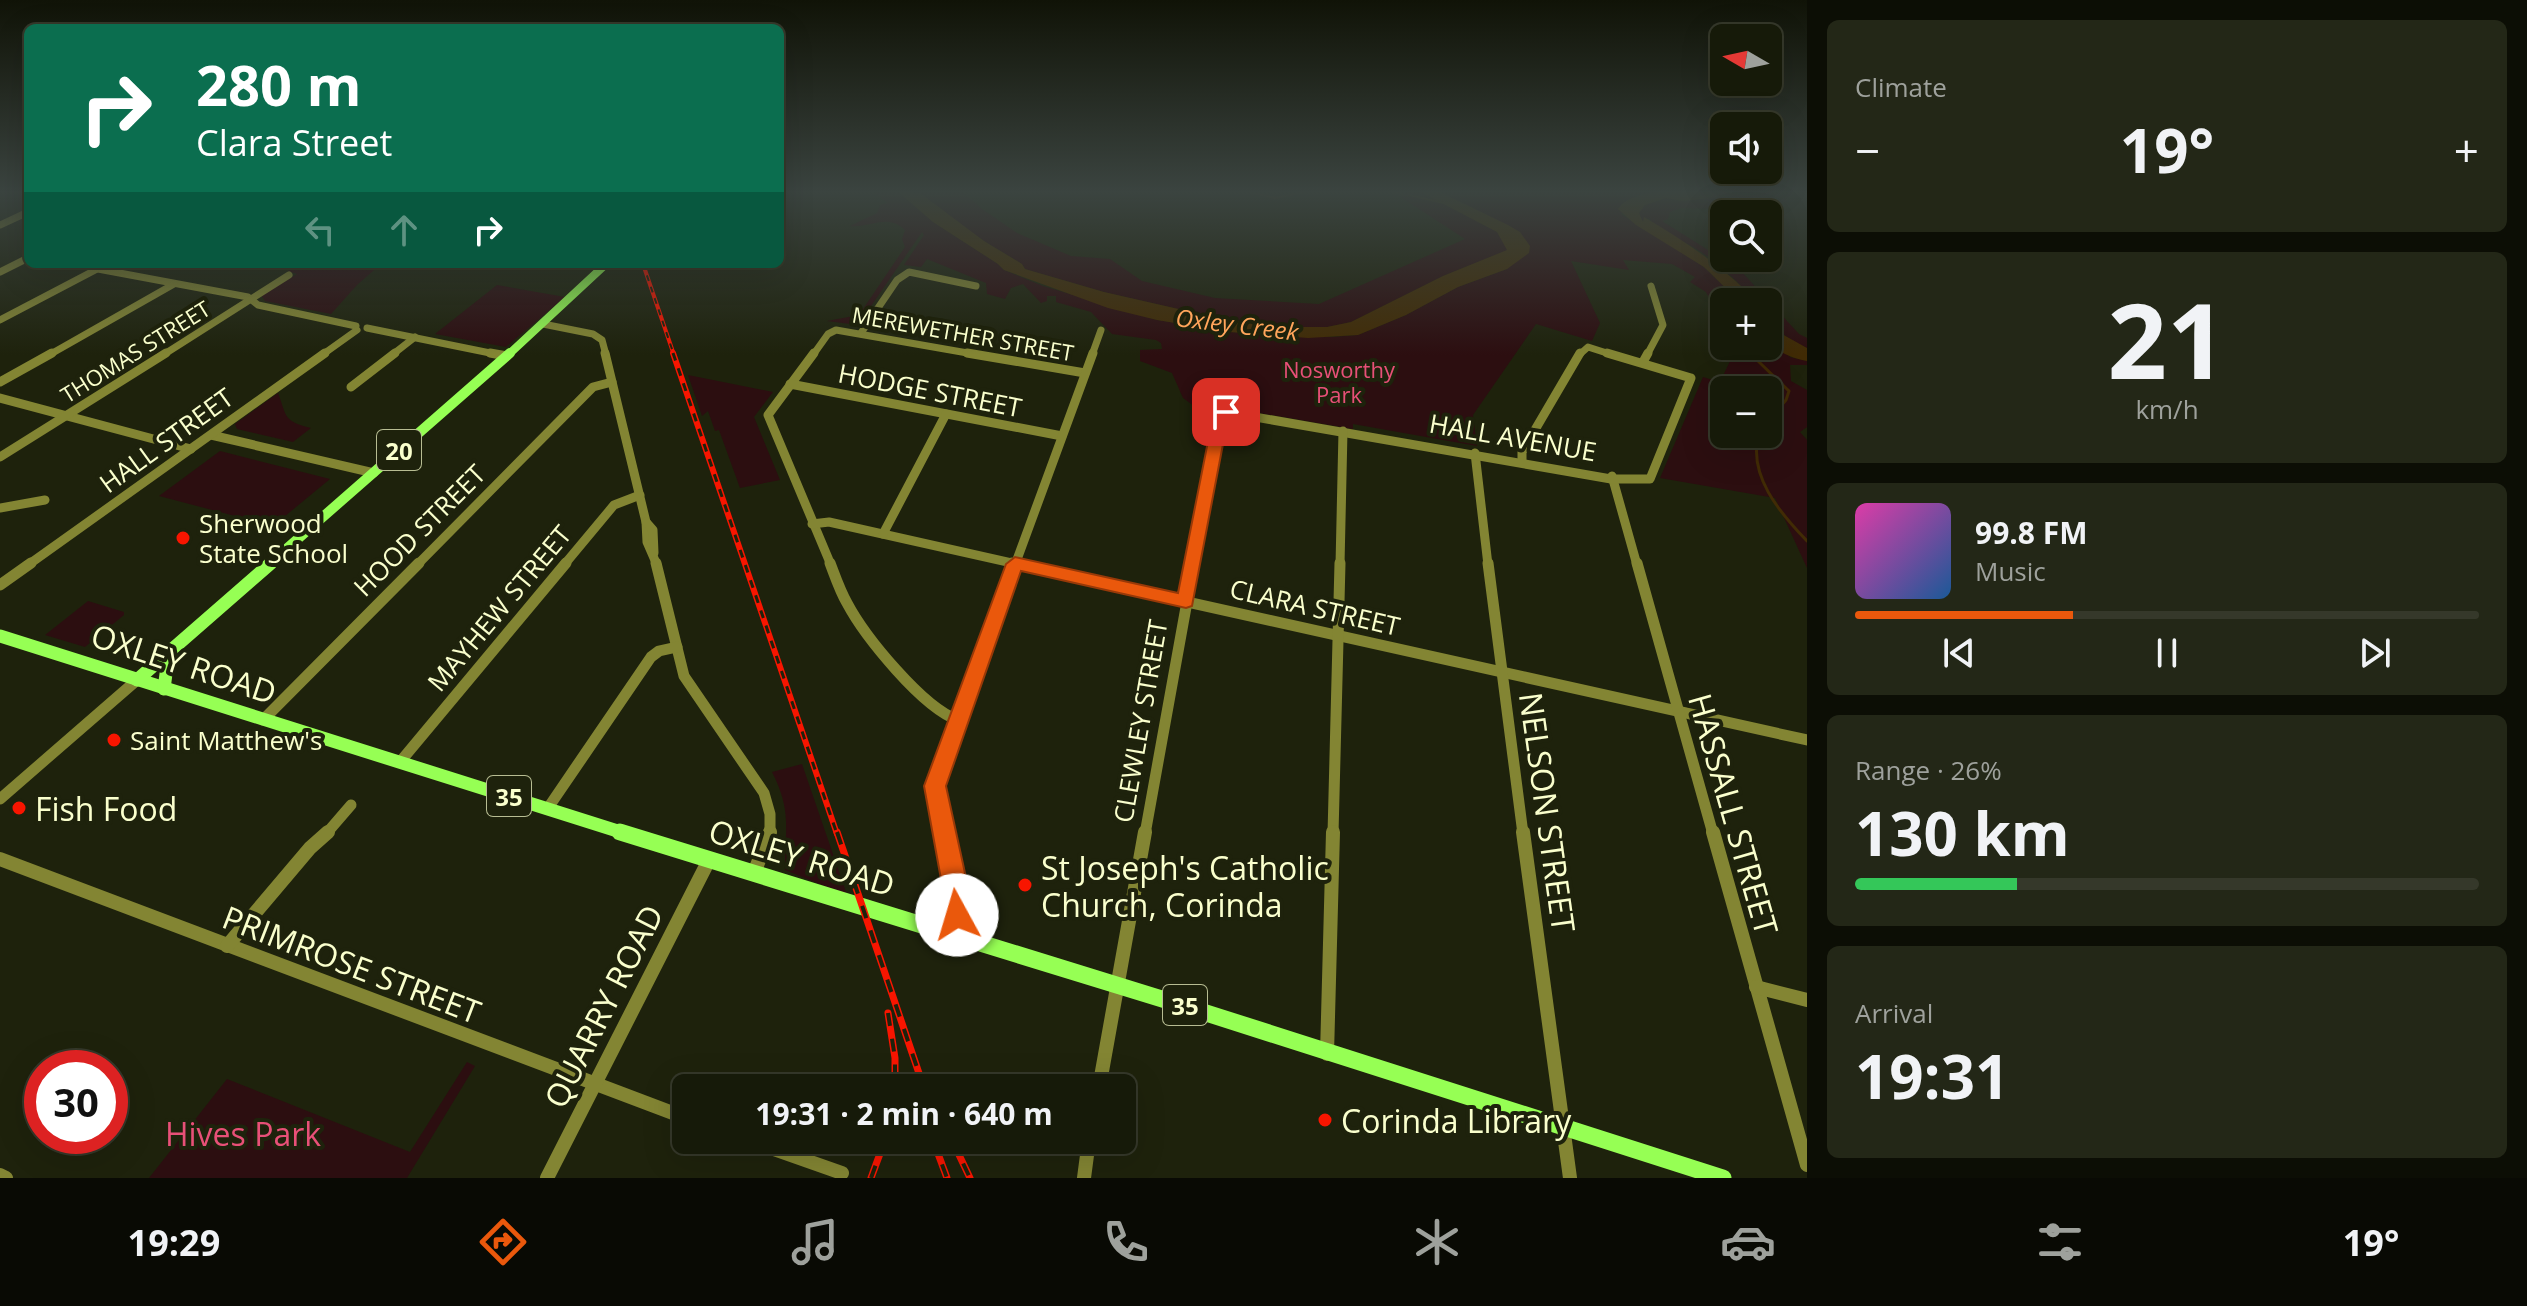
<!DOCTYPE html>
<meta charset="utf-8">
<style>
body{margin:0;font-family:"Open Sans",sans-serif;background:#232717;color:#f1f3f6;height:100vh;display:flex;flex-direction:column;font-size:30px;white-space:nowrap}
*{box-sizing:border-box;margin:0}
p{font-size:26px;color:#9ea19c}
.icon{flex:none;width:44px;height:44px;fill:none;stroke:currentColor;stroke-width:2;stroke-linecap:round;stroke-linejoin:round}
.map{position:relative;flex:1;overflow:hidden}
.sheet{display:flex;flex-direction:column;gap:20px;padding:20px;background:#0c0e05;width:720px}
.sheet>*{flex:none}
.banner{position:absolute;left:24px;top:24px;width:760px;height:244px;border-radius:12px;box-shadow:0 8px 32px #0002,0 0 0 2px #35382a;background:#0b6e4f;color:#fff;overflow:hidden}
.needle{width:52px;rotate:279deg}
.tools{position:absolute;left:1710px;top:24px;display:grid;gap:16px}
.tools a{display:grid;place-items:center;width:72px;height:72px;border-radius:12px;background:#161a09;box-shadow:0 8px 32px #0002,0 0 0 2px #35382a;font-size:40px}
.speed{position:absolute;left:24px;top:1050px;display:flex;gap:16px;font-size:40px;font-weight:700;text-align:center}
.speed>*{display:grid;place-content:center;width:104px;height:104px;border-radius:50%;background:#161a09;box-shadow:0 8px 32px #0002,0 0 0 2px #35382a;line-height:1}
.speed .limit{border:12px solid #d22;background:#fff;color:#111}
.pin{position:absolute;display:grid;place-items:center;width:68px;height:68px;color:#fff;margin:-34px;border-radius:16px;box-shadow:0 4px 12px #0006}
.me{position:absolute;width:88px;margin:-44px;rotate:354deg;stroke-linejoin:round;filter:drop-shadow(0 0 6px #0008)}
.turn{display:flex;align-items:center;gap:28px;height:168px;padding:0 40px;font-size:36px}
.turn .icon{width:104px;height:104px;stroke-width:2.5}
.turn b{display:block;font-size:56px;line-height:68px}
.lanes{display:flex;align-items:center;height:76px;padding:0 40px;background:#0003;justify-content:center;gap:40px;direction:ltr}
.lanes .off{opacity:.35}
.big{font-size:60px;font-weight:700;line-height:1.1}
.sheet .widget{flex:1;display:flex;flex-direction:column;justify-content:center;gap:12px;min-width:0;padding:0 28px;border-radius:12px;background:#232717}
.sheet .dial{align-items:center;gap:0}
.dial b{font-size:104px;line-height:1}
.song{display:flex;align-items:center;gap:24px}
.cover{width:96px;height:96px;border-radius:12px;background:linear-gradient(135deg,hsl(320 70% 55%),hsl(210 70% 35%))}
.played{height:8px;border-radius:4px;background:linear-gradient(90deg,#ea580c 35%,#35382a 35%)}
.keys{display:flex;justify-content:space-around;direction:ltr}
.heat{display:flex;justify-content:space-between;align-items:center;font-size:44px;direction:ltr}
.charge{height:12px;border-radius:6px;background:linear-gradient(90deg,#34c759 26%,#35382a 0)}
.trip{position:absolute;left:672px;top:1074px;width:464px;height:80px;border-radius:12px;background:#161a09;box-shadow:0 8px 32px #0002,0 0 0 2px #35382a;font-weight:700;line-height:80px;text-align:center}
.tabs{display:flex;height:128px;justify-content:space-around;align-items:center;background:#090a04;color:#9ea19c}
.tabs .icon{width:56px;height:56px}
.tabs .on{color:#ea580c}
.tabs b{font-size:36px;color:#f1f3f6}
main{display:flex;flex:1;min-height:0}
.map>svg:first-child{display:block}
.green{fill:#2c0e10;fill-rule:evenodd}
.water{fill:#412b05}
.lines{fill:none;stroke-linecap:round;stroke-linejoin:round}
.stream-far1{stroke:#412b05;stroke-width:2}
.stream{stroke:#412b05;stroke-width:3}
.minor-far3{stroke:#838533;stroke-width:7}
.minor-far2{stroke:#838533;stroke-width:9}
.minor-far1{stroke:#838533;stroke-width:11}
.minor{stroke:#838533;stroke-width:14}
.major-far3{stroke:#96ff54;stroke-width:8}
.major-far2{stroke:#96ff54;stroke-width:10}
.major-far1{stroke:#96ff54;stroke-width:13}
.major{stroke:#96ff54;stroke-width:17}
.rail-far2-casing{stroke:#f81500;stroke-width:4}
.rail-far1-casing{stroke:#f81500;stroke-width:6}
.rail-casing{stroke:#f81500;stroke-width:7}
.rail-far2{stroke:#1e220c;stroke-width:2;stroke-dasharray:6;stroke-linecap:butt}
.rail-far1{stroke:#1e220c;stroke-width:3;stroke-dasharray:8;stroke-linecap:butt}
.rail{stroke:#1e220c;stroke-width:4;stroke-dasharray:13;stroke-linecap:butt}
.route{fill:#ea580c;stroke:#983908;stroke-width:2}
.poi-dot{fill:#f81500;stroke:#1e220c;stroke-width:3}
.labels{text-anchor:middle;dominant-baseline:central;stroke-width:8;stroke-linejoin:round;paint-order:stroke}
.far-street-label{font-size:22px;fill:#faffcd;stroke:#1e220c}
.far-park-label{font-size:22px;fill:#e85078;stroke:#1e220c}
.far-water-label{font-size:24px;font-style:italic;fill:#ffa55b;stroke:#1e220c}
.shield{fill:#1e220c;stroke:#b8bd93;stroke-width:2}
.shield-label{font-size:24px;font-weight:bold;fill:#faffcd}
.street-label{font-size:26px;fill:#faffcd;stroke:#1e220c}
.poi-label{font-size:26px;fill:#faffcd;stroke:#1e220c;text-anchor:start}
.near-street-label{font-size:32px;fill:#faffcd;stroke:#1e220c}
.near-poi-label{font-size:32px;fill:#faffcd;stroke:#1e220c;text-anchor:start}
.near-park-label{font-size:32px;fill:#e85078;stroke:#1e220c}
</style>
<main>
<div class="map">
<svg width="1807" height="1178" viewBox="0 0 1807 1178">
<rect width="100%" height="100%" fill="#1e220c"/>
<g class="green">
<path d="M870 190H896L933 222 998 264 1004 270 1043 286 1157 320 1229 332 1332 337 1358 335 1406 315 1458 287 1507 269 1517 259 1520 232 1436 190H1687L1636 196 1621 214 1704 267 1740 302H1724V314H1717L1706 292 1690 282 1695 277 1672 264 1623 260 1629 270 1571 261 1600 323 1592 341 1536 324 1473 415 1477 446 1353 424V429L1236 409 1201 411 1183 398 1172 373 1140 361V350L1162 349 1161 343 1156 340 1112 334 1091 312 1056 302V296H1047V301L1041 303 1023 284 1011 288 1005 299 987 294 986 283 927 259 921 267 904 265 924 235 922 232 858 325 827 321 859 315 905 247 902 239 905 230C887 213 871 228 850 226L877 213 880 205 888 203Z"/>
<polygon points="911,190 961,190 982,209 1017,233 1071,256 1110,259 1142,281 1215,298 1319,304 1465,239 1390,190 1417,190 1497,232 1508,250 1443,276 1351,322 1327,327 1272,327 1218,318 1104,292 1025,269 1022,264 984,241"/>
<path d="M1762 190H1777L1771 195 1772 202 1719 209 1681 208 1670 212 1668 219 1662 221 1740 270 1799 334 1807 338V348C1787 341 1768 324 1768 302H1757C1740 284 1722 266 1701 252 1684 240 1663 234 1648 218L1643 222 1639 213 1645 205 1666 198 1682 201 1762 193Z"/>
<polygon points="300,264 381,264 357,285 331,314 265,301 261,295 297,274 288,271"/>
<polygon points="497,285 565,297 506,347 435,334"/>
<path d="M1768 337 1790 357 1807 361V365H1790L1791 381 1807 390V427L1800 432 1807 440V568L1775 498 1660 478 1703 377 1720 382 1733 355 1756 346H1768ZM1724 390H1768V434H1724Z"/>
<polygon points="688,375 773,392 754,417 780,480 740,488 719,430 715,431 708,411 702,416"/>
<path d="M278 393C287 417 283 421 311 428L293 442 237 429 235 424Z"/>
<polygon points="220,451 330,479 273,526 159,496"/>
<polygon points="88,601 124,612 124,615 85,647 45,635"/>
<path d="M802 764 847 895 785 870C785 829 792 811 772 772Z"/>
<polygon points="467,1062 475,1066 407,1178 149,1178 227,1079 410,1152"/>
</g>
<g class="water">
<polygon points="896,190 920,193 984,241 1022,264 1025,269 1104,292 1218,318 1272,327 1327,327 1351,322 1443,276 1507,250 1497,232 1417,190 1436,190 1508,225 1520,232 1530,246 1529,253 1507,269 1458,287 1406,315 1358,335 1308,338 1229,332 1157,320 1108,308 1004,270 998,264 933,222"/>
<path d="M1683 190H1762V193L1682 201 1666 198 1645 205 1639 213 1643 222 1644 217C1685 241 1724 267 1757 302H1740L1704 267 1636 225 1618 209C1630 191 1663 192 1683 190Z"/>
<path d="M1768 314 1780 333 1807 348V361C1775 354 1768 345 1768 314Z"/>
</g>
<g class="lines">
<g class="stream-far1">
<polyline points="14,190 12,192 28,192"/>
<polyline points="1241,190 1275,198 1314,190"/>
<polyline points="1386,190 1403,194"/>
<polyline points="1409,195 1444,203"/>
<polyline points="1776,355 1781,350"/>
</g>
<g class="stream">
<polyline points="1768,421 1786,400 1789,391 1758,361 1778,353"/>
<path d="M1759 434C1747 475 1780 513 1807 541"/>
</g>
<g class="minor-far3">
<polyline points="0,225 28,212"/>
<polyline points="98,269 248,297 258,305 356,326"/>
<polyline points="0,272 28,258"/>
<polyline points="0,320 101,267"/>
<polyline points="543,324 593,334 602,340 606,355"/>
<polyline points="367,328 500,355"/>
<polyline points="861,333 897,280 909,272 976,286"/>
<polyline points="49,355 174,284"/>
<polyline points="163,355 289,275"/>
<polyline points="322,355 357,330"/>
<polyline points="392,355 415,337"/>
<polyline points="813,355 828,334 836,330 979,355"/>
<polyline points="1092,355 1101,330"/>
<polyline points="1579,355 1588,347 1613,355"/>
<polyline points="1647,355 1663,325 1651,286"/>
</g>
<g class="minor-far2">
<polyline points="490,353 507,356"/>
<polyline points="605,353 646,522 647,542 657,565"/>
<polyline points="814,353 768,415 831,565"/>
<polyline points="967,353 1085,373"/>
<polyline points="1643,362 1648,353"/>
<polyline points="0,382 52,353"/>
<polyline points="790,384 1062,436"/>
<polyline points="351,387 395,353"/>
<polyline points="0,398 191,449"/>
<polyline points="211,435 374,473"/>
<polyline points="1475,453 1488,565"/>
<polyline points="0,457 166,353"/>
<polyline points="1522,461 1522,452 1580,353"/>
<polyline points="1612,476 1637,565"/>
<polyline points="0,508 45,500"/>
<polyline points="646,522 653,530 654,553"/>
<polyline points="812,524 829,522 1021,565"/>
<polyline points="883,534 946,414"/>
<polyline points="28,565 325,353"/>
<polyline points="417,565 593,387 612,382"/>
<polyline points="564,565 614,505 640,495"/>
<polyline points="1015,565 1093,353"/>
<polyline points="1194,565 1221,416 1226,412 1611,479 1650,479 1691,378 1607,353"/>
<polyline points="1340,565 1343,431"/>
</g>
<g class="minor-far1">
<polyline points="656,563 684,676 764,793 770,814 770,834"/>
<path d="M830 563C835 576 840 591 847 603 865 637 923 708 958 720"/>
<polyline points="1012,563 1807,740"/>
<polyline points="1488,563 1523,834"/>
<polyline points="1637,563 1713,834"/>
<polyline points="0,585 31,563"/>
<polyline points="263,720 419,563"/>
<polyline points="400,762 566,563"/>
<polyline points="0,799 137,680"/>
<polyline points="548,808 651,657 659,651 677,647"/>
<polyline points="326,834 351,805"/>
<polyline points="944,834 936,800 937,780 1016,563"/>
<polyline points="1145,834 1194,563"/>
<polyline points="1333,834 1340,563"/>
</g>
<g class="minor">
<polyline points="943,832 958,896 958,934"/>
<polyline points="1523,832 1570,1178"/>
<polyline points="1713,832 1807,1165"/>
<polyline points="0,859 686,1118"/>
<polyline points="754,873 770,832"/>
<polyline points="227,946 310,848 328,832"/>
<polyline points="1756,987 1807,1000"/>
<polyline points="1327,1054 1333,832"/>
<polyline points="1099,1088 1145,832"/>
<polyline points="748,1140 842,1173"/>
<polyline points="0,1175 6,1178"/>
<polyline points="547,1178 709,860"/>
<polyline points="1084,1178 1089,1140"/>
</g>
<polyline class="major-far3" points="508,355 606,264"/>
<polyline class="major-far2" points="268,565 510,353"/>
<g class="major-far1">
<polyline points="0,636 627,834"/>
<polyline points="137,680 271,563"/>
<polyline points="164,689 169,651"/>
</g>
<polyline class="major" points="620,832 1175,1003 1723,1178"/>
<defs>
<polyline id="rail-far2" points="643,264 674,355"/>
<polyline id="rail-far1" points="673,353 837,834"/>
<g id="rail">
<polyline points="837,832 924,1088"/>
<polyline points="888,1013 895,1058 895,1088"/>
<polyline points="933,1140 947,1178"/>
<polyline points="952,1140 970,1178"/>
<polyline points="871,1178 885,1140"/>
</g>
</defs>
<use href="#rail-far2" class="rail-far2-casing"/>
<use href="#rail-far1" class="rail-far1-casing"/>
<use href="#rail" class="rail-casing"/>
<use href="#rail-far2" class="rail-far2"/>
<use href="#rail-far1" class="rail-far1"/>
<use href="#rail" class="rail"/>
</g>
<linearGradient id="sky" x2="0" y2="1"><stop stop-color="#101307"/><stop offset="0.54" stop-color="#3b4440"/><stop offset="1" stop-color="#3b4440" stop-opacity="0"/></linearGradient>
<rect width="1807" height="355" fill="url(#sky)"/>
<polygon class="route" points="1226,408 1234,412 1228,418 1192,606 1186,608 1021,571 946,786 970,896 966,923 957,926 949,923 924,786 1006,564 1015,557 1178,593 1213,416"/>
<g class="poi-dot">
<circle cx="183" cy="538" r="8"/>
<circle cx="114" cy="740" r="8"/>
<circle cx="19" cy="808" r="8"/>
<circle cx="1025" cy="885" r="8"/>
<circle cx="1325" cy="1120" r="8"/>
</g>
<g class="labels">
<g class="far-street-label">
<text transform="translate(963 333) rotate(10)">MEREWETHER STREET</text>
<text transform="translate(135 351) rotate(-32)">THOMAS STREET</text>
</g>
<g class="far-park-label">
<text x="1339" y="369">Nosworthy<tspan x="1339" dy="25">Park</tspan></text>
</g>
<g class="far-water-label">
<text transform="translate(1237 324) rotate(7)">Oxley Creek</text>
</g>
<g class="shield">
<rect x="377" y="430" width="44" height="40" rx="6"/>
<rect x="487" y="776" width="44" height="40" rx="6"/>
<rect x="1163" y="985" width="44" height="40" rx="6"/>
</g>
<g class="shield-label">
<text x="399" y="450">20</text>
<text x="509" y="796">35</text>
<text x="1185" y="1005">35</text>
</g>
<g class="street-label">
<text transform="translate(930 390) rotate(11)">HODGE STREET</text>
<text transform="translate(1513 437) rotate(10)">HALL AVENUE</text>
<text transform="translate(166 440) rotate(-36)">HALL STREET</text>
<text transform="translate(419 530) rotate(-45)">HOOD STREET</text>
<text transform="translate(1315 607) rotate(13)">CLARA STREET</text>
<text transform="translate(499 608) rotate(-50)">MAYHEW STREET</text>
<text transform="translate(1140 721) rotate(-80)">CLEWLEY STREET</text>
</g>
<g class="poi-label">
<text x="199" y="523">Sherwood<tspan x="199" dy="30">State School</tspan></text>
<text x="130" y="740">Saint Matthew's</text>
</g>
<g class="near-street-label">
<text transform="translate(184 663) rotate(18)">OXLEY ROAD</text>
<text transform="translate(1548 812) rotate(82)">NELSON STREET</text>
<text transform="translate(1734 814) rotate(74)">HASSALL STREET</text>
<text transform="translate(802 857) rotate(17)">OXLEY ROAD</text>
<text transform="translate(352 964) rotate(21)">PRIMROSE STREET</text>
<text transform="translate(603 1006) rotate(-63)">QUARRY ROAD</text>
</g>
<g class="near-poi-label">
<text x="35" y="808">Fish Food</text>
<text x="1041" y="867">St Joseph's Catholic<tspan x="1041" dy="37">Church, Corinda</tspan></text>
<text x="1341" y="1120">Corinda Library</text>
</g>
<g class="near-park-label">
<text x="243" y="1133">Hives Park</text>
</g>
</g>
</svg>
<div class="tools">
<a><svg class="needle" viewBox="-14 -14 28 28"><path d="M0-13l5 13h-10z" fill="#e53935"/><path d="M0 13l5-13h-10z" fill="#9ea19c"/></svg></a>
<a><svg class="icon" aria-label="sound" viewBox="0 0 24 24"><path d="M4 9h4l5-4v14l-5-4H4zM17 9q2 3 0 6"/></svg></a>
<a><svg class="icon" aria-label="search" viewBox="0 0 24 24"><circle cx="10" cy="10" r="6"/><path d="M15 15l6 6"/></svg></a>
<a>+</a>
<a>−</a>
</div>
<div class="speed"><div class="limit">30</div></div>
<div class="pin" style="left:1226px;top:412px;background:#d93025"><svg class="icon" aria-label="arrive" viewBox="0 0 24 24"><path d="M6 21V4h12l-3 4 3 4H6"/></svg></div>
<svg class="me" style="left:957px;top:915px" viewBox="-20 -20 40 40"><circle r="19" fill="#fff"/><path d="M0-13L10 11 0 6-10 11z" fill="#ea580c"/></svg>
<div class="trip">19:31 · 2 min · 640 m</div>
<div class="banner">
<div class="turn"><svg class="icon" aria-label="right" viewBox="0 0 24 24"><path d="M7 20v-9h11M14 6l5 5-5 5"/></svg><div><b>280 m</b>Clara Street</div></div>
<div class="lanes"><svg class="icon off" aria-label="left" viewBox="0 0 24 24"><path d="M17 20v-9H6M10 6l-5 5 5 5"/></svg><svg class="icon off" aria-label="ahead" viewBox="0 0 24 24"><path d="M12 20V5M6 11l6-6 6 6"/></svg><svg class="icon" aria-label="right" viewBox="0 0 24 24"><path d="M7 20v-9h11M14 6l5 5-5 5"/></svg></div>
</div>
</div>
<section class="sheet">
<div class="widget"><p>Climate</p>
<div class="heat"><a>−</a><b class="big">19°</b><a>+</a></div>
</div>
<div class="widget dial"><b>21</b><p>km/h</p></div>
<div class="widget">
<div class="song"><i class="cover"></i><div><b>99.8 FM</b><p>Music</p></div></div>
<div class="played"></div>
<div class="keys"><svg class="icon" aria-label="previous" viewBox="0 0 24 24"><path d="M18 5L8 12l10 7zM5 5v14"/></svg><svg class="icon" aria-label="pause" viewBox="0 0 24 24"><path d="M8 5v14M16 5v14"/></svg><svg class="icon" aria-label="next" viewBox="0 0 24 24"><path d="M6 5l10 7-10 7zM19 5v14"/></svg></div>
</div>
<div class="widget"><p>Range · 26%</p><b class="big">130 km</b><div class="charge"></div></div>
<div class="widget"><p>Arrival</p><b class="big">19:31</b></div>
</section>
</main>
<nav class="tabs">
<b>19:29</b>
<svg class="icon on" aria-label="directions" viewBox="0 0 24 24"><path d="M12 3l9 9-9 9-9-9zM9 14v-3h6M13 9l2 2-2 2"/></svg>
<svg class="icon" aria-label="music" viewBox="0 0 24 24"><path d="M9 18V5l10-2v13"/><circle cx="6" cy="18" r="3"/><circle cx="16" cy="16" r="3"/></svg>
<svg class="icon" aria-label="phone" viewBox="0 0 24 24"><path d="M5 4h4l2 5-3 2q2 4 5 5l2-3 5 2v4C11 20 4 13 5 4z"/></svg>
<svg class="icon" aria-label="climate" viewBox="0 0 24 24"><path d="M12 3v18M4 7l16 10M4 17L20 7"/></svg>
<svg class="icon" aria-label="car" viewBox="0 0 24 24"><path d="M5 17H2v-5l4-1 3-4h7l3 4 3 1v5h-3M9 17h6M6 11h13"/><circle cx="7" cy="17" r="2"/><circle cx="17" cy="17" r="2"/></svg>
<svg class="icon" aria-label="filters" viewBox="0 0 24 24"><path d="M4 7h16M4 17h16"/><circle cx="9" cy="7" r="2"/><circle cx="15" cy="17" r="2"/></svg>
<b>19°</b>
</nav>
